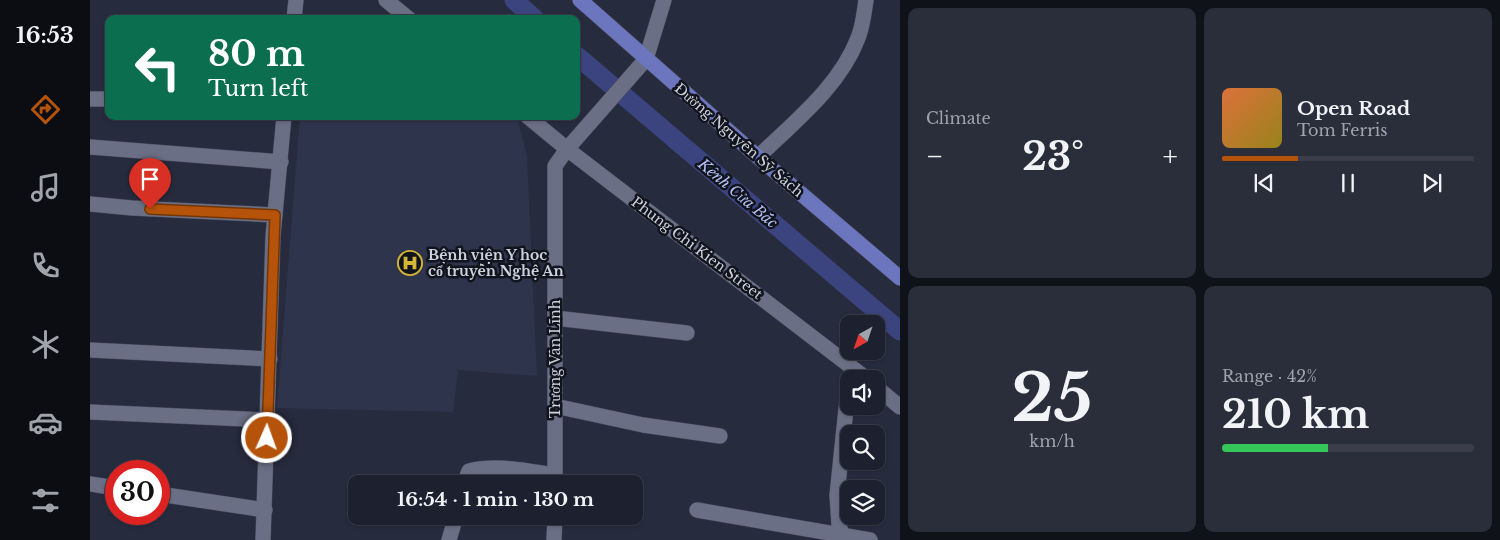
<!DOCTYPE html>
<meta charset="utf-8">
<style>
body{margin:0;font-family:"Libre Baskerville",serif;background:#2a2d3a;color:#f1f3f6;height:100vh;display:flex;flex-direction:column;font-size:19px;white-space:nowrap}
*{box-sizing:border-box;margin:0}
p{font-size:16px;color:#a0a3aa}
.icon{flex:none;width:28px;height:28px;fill:none;stroke:currentColor;stroke-width:2;stroke-linecap:round;stroke-linejoin:round}
.map{position:relative;flex:1;overflow:hidden}
.sheet{display:flex;flex-direction:column;gap:8px;padding:8px;background:#101219;width:600px}
.sheet>*{flex:none}
.hud{position:absolute;left:15px;top:15px;width:475px;height:105px;border-radius:10px;box-shadow:0 1px 4px #0004,0 0 0 1px #3b3e4a;background:#0b6e4f;color:#fff;overflow:hidden}
.needle{width:32px;rotate:220deg}
.tools{position:absolute;left:750px;top:315px;display:grid;gap:10px}
.tools a{display:grid;place-items:center;width:45px;height:45px;border-radius:10px;background:#1d202e;box-shadow:0 1px 4px #0004,0 0 0 1px #3b3e4a;font-size:25px}
.speed{position:absolute;left:15px;top:460px;display:flex;gap:10px;font-size:25px;font-weight:700;text-align:center}
.speed>*{display:grid;place-content:center;width:65px;height:65px;border-radius:50%;background:#1d202e;box-shadow:0 1px 4px #0004,0 0 0 1px #3b3e4a;line-height:1}
.speed .limit{border:8px solid #d22;background:#fff;color:#111}
.pin{position:absolute;display:grid;place-items:center;width:42px;height:42px;color:#fff;margin:-51px -21px;border-radius:50% 50% 50% 0;rotate:-45deg;box-shadow:0 0 5px #0007}
.pin .icon{rotate:45deg}
.me{position:absolute;width:55px;margin:-28px;rotate:2deg;stroke-linejoin:round;filter:drop-shadow(0 0 4px #0008)}
.turn{display:flex;align-items:center;gap:18px;height:105px;padding:0 20px;font-size:22px}
.turn .icon{width:65px;height:65px;stroke-width:2.5}
.turn b{display:block;font-size:35px;line-height:42px}
.big{font-size:38px;font-weight:700;line-height:1.1}
.sheet .tile{flex:1;display:flex;flex-direction:column;justify-content:center;gap:8px;min-width:0;padding:0 18px;border-radius:10px;background:#2a2d3a}
.sheet .dial{align-items:center;gap:0}
.dial b{font-size:65px;line-height:1}
.song{display:flex;align-items:center;gap:15px}
.cover{width:60px;height:60px;border-radius:8px;background:linear-gradient(135deg,hsl(20 70% 55%),hsl(50 70% 35%))}
.played{height:5px;border-radius:2px;background:linear-gradient(90deg,#b45309 30%,#3b3e4a 30%)}
.keys{display:flex;justify-content:space-around;direction:ltr}
.heat{display:flex;justify-content:space-between;align-items:center;font-size:28px;direction:ltr}
.charge{height:8px;border-radius:4px;background:linear-gradient(90deg,#34c759 42%,#3b3e4a 0)}
.sheet .tiles{flex:1;display:grid;gap:8px;grid-template-columns:repeat(2,1fr)}
.trip{position:absolute;left:258px;top:475px;width:295px;height:50px;border-radius:10px;background:#1d202e;box-shadow:0 1px 4px #0004,0 0 0 1px #3b3e4a;font-weight:700;line-height:50px;text-align:center}
main{display:flex;flex:1;min-height:0}
.tabs{display:flex;flex-direction:column;width:90px;justify-content:space-around;align-items:center;background:#0c0d12;color:#a0a3aa}
.tabs .icon{width:35px;height:35px}
.tabs .current{color:#b45309}
.tabs b{font-size:22px;color:#f1f3f6}
.map>svg:first-child{display:block}
.built{fill:#2f344d}
.lines{fill:none;stroke-linecap:round;stroke-linejoin:round}
.canal{stroke:#3c447f;stroke-width:19}
.minor-casing{stroke:#454859;stroke-width:16}
.major-casing{stroke:#454859;stroke-width:16}
.minor{stroke:#6a6f85;stroke-width:15}
.major{stroke:#6b76bf;stroke-width:15}
.route-casing{stroke:#753606;stroke-width:12}
.route{stroke:#b45309;stroke-width:9}
.labels{text-anchor:middle;dominant-baseline:central;stroke-width:5;stroke-linejoin:round;paint-order:stroke}
.street-label{font-size:14px;fill:#cdd0dd;stroke:#12141d}
.poi-label{font-size:14px;font-weight:bold;fill:#cdd0dd;stroke:#12141d;text-anchor:start}
.water-label{font-size:15px;font-style:italic;fill:#b5c1f6;stroke:#12141d}
</style>
<main>
<nav class="tabs">
<b>16:53</b>
<svg class="icon current" aria-label="directions" viewBox="0 0 24 24"><path d="M12 3l9 9-9 9-9-9zM9 14v-3h6M13 9l2 2-2 2"/></svg>
<svg class="icon" aria-label="music" viewBox="0 0 24 24"><path d="M9 18V5l10-2v13"/><circle cx="6" cy="18" r="3"/><circle cx="16" cy="16" r="3"/></svg>
<svg class="icon" aria-label="phone" viewBox="0 0 24 24"><path d="M5 4h4l2 5-3 2q2 4 5 5l2-3 5 2v4C11 20 4 13 5 4z"/></svg>
<svg class="icon" aria-label="climate" viewBox="0 0 24 24"><path d="M12 3v18M4 7l16 10M4 17L20 7"/></svg>
<svg class="icon" aria-label="car" viewBox="0 0 24 24"><path d="M5 17H2v-5l4-1 3-4h7l3 4 3 1v5h-3M9 17h6M6 11h13"/><circle cx="7" cy="17" r="2"/><circle cx="17" cy="17" r="2"/></svg>
<svg class="icon" aria-label="filters" viewBox="0 0 24 24"><path d="M4 7h16M4 17h16"/><circle cx="9" cy="7" r="2"/><circle cx="15" cy="17" r="2"/></svg>
</nav>
<div class="map">
<svg width="810" height="540" viewBox="0 0 810 540">
<rect width="100%" height="100%" fill="#272b3e"/>
<polygon class="built" points="210,116 427,116 437,157 447,376 368,370 363,412 187,408"/>
<g class="lines">
<g class="canal">
<polyline points="424,0 445,19"/>
<polyline points="486,55 810,331"/>
</g>
<defs>
<g id="minor">
<polyline points="296,0 319,19"/>
<polyline points="204,19 206,0"/>
<polyline points="0,99 19,99"/>
<polyline points="437,116 477,149 777,379"/>
<polyline points="0,147 191,162"/>
<path d="M668 157C704 122 750 86 768 38 773 26 774 13 776 0"/>
<polyline points="0,204 42,208 185,215"/>
<polyline points="465,318 597,333"/>
<polyline points="0,350 180,359"/>
<polyline points="786,387 810,407"/>
<polyline points="465,406 553,425 630,436"/>
<polyline points="0,412 177,420"/>
<polyline points="0,484 26,488"/>
<path d="M374 484 379 471C406 464 437 471 465 475"/>
<polyline points="465,484 465,166 477,149 556,59 574,0"/>
<polyline points="69,494 175,510"/>
<polyline points="607,510 780,540"/>
<polyline points="173,540 183,236 194,116"/>
<polyline points="359,540 366,516"/>
<polyline points="464,540 465,516"/>
<polyline points="754,540 749,525 747,495 759,380"/>
</g>
<polyline id="major" points="490,0 668,157 810,278"/>
</defs>
<use href="#minor" class="minor-casing"/>
<use href="#major" class="major-casing"/>
<use href="#minor" class="minor"/>
<use href="#major" class="major"/>
</g>
<g class="lines">
<defs>
<polyline id="route" points="60,209 185,215 177,438"/>
</defs>
<use href="#route" class="route-casing"/>
<use href="#route" class="route"/>
</g>
<defs>
<symbol id="hospital-ring" viewBox="-11 -11 22 22"><circle r="9.5" fill="#12141d" stroke="#d4b535" stroke-width="1.5"/><path d="M-5-5h3v3.5h4V-5h3V5h-3V1.5h-4V5h-3Z" fill="#d4b535"/></symbol>
</defs>
<g fill-rule="evenodd">
<use href="#hospital-ring" x="306" y="249" width="28" height="28"/>
</g>
<g class="labels">
<g class="street-label">
<text transform="translate(649 140) rotate(41)">Đường Nguyễn Sỹ Sách</text>
<text transform="translate(607 248) rotate(37)">Phung Chi Kien Street</text>
<text transform="translate(465 359) rotate(-90)">Trương Văn Lĩnh</text>
</g>
<g class="poi-label">
<text x="338" y="255">Bệnh viện Y học<tspan x="338" dy="16">cổ truyền Nghệ An</tspan></text>
</g>
<g class="water-label">
<text transform="translate(648 193) rotate(40)">Kênh Cửa Bắc</text>
</g>
</g>
</svg>
<div class="tools">
<a><svg class="needle" viewBox="-14 -14 28 28"><path d="M0-13l5 13h-10z" fill="#e53935"/><path d="M0 13l5-13h-10z" fill="#a0a3aa"/></svg></a>
<a><svg class="icon" aria-label="sound" viewBox="0 0 24 24"><path d="M4 9h4l5-4v14l-5-4H4zM17 9q2 3 0 6"/></svg></a>
<a><svg class="icon" aria-label="search" viewBox="0 0 24 24"><circle cx="10" cy="10" r="6"/><path d="M15 15l6 6"/></svg></a>
<a><svg class="icon" aria-label="layers" viewBox="0 0 24 24"><path d="M12 4l9 5-9 5-9-5zM3 14l9 5 9-5"/></svg></a>
</div>
<div class="speed"><div class="limit">30</div></div>
<div class="pin" style="left:60px;top:209px;background:#d93025"><svg class="icon" aria-label="arrive" viewBox="0 0 24 24"><path d="M6 21V4h12l-3 4 3 4H6"/></svg></div>
<svg class="me" style="left:177px;top:438px" viewBox="-20 -20 40 40"><circle r="17" fill="#b45309" stroke="#fff" stroke-width="3"/><path d="M0-11L8 9 0 5-8 9z" fill="#fff"/></svg>
<div class="trip">16:54 · 1 min · 130 m</div>
<div class="hud">
<div class="turn"><svg class="icon" aria-label="left" viewBox="0 0 24 24"><path d="M17 20v-9H6M10 6l-5 5 5 5"/></svg><div><b>80 m</b>Turn left</div></div>
</div>
</div>
<section class="sheet">
<div class="tiles">
<div class="tile"><p>Climate</p>
<div class="heat"><a>−</a><b class="big">23°</b><a>+</a></div>
</div>
<div class="tile">
<div class="song"><i class="cover"></i><div><b>Open Road</b><p>Tom Ferris</p></div></div>
<div class="played"></div>
<div class="keys"><svg class="icon" aria-label="previous" viewBox="0 0 24 24"><path d="M18 5L8 12l10 7zM5 5v14"/></svg><svg class="icon" aria-label="pause" viewBox="0 0 24 24"><path d="M8 5v14M16 5v14"/></svg><svg class="icon" aria-label="next" viewBox="0 0 24 24"><path d="M6 5l10 7-10 7zM19 5v14"/></svg></div>
</div>
<div class="tile dial"><b>25</b><p>km/h</p></div>
<div class="tile"><p>Range · 42%</p><b class="big">210 km</b><div class="charge"></div></div>
</div>
</section>
</main>
